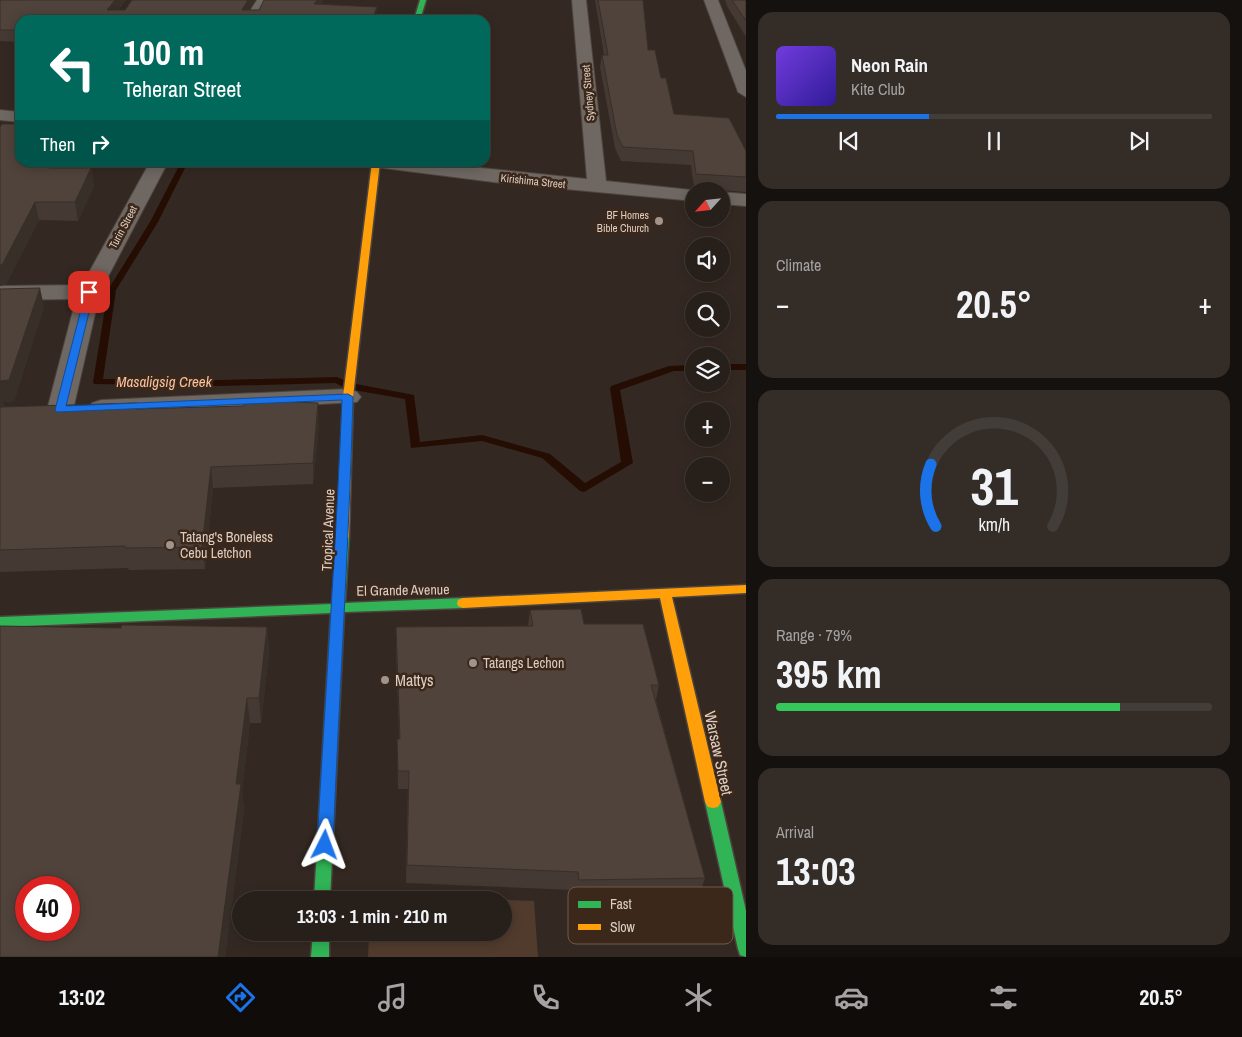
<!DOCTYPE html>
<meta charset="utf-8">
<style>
body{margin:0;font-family:"Archivo Narrow",sans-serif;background:#332c27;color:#f1f3f6;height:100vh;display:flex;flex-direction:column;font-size:19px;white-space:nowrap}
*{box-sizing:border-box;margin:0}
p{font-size:16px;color:#a4a2a2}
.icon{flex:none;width:28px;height:28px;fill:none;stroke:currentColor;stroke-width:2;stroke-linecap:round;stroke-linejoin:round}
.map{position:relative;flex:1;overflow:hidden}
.side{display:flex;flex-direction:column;gap:12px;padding:12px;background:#15110e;width:496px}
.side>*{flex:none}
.banner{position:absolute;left:15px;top:15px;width:475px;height:152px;border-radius:15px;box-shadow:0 2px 12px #0003,0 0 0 1px #433d39;background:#00695c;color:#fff;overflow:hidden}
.needle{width:32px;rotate:243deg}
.buttons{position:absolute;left:685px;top:182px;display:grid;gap:10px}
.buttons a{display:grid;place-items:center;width:45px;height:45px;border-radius:50%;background:#271f1a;box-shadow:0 2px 12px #0003,0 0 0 1px #433d39;font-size:25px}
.speed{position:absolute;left:15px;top:876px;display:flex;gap:10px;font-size:25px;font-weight:700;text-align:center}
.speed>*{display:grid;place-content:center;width:65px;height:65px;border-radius:50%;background:#271f1a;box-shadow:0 2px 12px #0003,0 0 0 1px #433d39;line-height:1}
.speed .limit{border:8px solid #d22;background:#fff;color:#111}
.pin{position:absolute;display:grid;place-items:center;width:42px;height:42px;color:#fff;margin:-21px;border-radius:10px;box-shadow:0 2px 8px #0006}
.me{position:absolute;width:55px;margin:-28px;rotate:3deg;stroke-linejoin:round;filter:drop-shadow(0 0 4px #0008)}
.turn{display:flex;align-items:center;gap:18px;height:105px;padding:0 25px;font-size:22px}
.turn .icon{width:65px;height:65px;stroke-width:2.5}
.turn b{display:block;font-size:35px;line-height:42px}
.then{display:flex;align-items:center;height:48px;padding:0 25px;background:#0003;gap:10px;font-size:19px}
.big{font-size:38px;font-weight:700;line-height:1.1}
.side .widget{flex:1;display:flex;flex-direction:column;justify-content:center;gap:8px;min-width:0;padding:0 18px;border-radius:15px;background:#332c27}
.side .dial{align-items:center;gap:0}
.dial svg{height:130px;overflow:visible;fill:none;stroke:#433d39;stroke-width:7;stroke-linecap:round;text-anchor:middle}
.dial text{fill:#f1f3f6;stroke:none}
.song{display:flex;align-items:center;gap:15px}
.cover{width:60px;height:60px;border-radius:8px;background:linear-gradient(135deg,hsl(260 70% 55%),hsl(250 70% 35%))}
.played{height:5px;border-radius:2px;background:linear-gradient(90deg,#1a73e8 35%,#433d39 35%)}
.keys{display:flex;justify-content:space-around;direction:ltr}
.heat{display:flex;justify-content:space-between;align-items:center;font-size:28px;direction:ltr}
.charge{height:8px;border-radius:4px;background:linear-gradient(90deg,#34c759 79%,#433d39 0)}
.trip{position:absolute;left:232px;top:891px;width:280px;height:50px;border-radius:25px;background:#271f1a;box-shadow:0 2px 12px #0003,0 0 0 1px #433d39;font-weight:700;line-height:50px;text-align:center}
.dock{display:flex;height:80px;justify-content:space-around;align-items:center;background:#100c0a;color:#a4a2a2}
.dock .icon{width:35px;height:35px}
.dock .on{color:#1a73e8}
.dock b{font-size:22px;color:#f1f3f6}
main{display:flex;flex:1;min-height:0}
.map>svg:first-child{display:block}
.green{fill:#513b2c}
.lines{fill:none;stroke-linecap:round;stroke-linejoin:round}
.stream{fill:#250d03;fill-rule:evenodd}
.street-casing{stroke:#4d443e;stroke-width:2}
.fast-casing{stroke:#4d443e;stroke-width:3}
.slow-casing{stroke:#4d443e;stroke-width:3}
.street{fill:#6e6762;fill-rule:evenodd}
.fast{fill:#30b455;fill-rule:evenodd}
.slow{fill:#ff9f0a;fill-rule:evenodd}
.wall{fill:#453a33}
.shaded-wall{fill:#382f29}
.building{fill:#50433b;stroke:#382f29;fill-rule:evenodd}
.route{fill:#1a73e8;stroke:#114b97}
.poi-dot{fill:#a1948c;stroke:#3c281a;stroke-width:2}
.labels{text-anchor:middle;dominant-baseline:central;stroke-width:5;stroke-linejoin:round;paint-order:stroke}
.far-street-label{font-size:11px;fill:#dbcec5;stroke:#3c281a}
.far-poi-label{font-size:11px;fill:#dbcec5;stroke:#3c281a;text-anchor:end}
.street-label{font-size:14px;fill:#dbcec5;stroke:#3c281a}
.poi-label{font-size:14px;fill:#dbcec5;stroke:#3c281a;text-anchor:start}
.water-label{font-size:15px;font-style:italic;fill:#f6c19e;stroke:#3c281a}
.near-poi-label{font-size:16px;fill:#dbcec5;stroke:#3c281a;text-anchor:start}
.near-street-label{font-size:16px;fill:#dbcec5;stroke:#3c281a}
.key{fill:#3c281a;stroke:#6c5a4d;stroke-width:1}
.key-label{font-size:14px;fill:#dbcec5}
</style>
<main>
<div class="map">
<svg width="746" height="957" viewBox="0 0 746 957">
<rect width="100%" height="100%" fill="#342922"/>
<polygon class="green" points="371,895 534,901 538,957 368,957 369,933 504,932 504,900 370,900"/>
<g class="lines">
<g class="stream">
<polygon points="181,162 188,162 158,222 116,290 103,379 221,380 337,377 351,383 414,395 420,442 482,435 550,454 585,483 621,462 610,388 611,386 669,366 694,365 694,371 674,371 620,390 633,463 584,492 580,491 542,458 482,441 411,448 405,399 348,389 335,383 221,386 94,384 93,382 108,290 150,222"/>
<rect x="721" y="364" width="25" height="6"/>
</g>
<defs>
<g id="street">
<polygon points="257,0 271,0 258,20 244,20"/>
<polygon points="572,0 586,0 606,181 701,191 694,191 694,201 501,183 367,166 364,162 424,162 587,179"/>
<polygon points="704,0 718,0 746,71 746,97 738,92"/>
<polygon points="0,110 20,112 20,122 0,120"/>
<polygon points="150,162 168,162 100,292 73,410 69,415 60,418 51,415 47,410 76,299 0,300 0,286 82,285"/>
<polygon points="721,192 746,194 746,206 721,204"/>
<polygon points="348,389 357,392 361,397 357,402 101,416 92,413 88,408 92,403 101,400"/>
</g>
<g id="fast">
<polygon points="420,0 426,0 420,20 414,20"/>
<polygon points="343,533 349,537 345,603 463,598 468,600 469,603 468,606 463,608 344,612 330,900 314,900 331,613 0,627 0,617 332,604 337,537"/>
<polygon points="713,796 718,797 721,802 746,911 746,957 740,955 738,949 705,802 708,797"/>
<polygon points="313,932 329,932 329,957 311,957"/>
</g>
<g id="slow">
<polygon points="372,162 380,162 353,397 349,537 343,541 337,537 343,397"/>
<polygon points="746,585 746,593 672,597 721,802 718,807 713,808 708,807 705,802 660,598 463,608 458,606 457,603 458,600 463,598"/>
</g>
</defs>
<use href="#street" class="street-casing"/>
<use href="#fast" class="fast-casing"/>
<use href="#slow" class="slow-casing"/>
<use href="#street" class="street"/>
<use href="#fast" class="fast"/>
<use href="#slow" class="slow"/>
</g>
<g class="wall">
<polygon points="0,0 126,0 118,10 125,10 132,0 255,0 249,10 259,10 323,0 321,4 377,18 376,20 20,20 20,42 0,41"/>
<polygon points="595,0 643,0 648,50 661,78 674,114 746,151 746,192 694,188 691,165 621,161 615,148 600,67 602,55 604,55"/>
<polygon points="725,0 746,0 746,37 727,6"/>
<polygon points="0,127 20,162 64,162 61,168 91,168 94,186 78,221 39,220 6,284 0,286"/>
<polygon points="0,289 44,307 14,401 3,402 4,407 138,409 319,424 313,484 213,488 205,569 129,570 128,568 0,572"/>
<polygon points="530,610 584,624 659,685 656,700 705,878 699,896 576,898 574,890 406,883 408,789 398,789 397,739 399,739 396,646 396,627 528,626"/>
<polygon points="267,627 269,652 261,723 250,723 242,791 244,809 225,957 0,957 121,628"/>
</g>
<g class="shaded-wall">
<polygon points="115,0 126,0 110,20 107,10"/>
<polygon points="248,0 255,0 244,20 242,10"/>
<polygon points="317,0 323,0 315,15 314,4"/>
<polygon points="377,7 377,18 376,20 372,20"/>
<polygon points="52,162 64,162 52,186 49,168"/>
<polygon points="91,168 94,186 78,221 75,202"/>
<polygon points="35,202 39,220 6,284 0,286 0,265"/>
<polygon points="40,288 44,307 14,401 3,402 7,421 0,409 0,381"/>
<polygon points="318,403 319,424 313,484 313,463"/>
<polygon points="211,467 213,488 205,569 202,547"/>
<polygon points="267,627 269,652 261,723 259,698"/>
<polygon points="247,698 250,723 242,791 244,809 225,957 218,957 236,784"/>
</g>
<g class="building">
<polygon points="0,0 115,0 107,10 125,10 132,0 248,0 242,10 259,10 264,0 317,0 314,4 377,7 372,20 20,20 20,30 0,30"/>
<polygon points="598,0 643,0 648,50 655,50 661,78 666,78 674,114 729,118 746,151 746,177 696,174 693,151 623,147 617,135 602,55 608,55"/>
<polygon points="732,0 746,0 746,21"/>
<polygon points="2,124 20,124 20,162 52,162 49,168 91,168 75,202 35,202 2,265 0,265 0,127"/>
<polygon points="40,288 9,380 0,381 0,289"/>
<polygon points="245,400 318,403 313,463 211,467 202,547 125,548 125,546 0,550 0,407 137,403 136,409 244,406"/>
<polygon points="581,609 584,624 643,624 659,685 651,685 705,878 579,880 578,872 407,865 409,771 398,771 397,739 400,739 396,627 533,626 530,610"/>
<path d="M122 625 267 627 259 698H247L236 784H241L218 957H0V626L121 628ZM26 888H69V930H26Z"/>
</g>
<path class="route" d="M86 290 94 292 66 406 348 394 353 397C349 546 339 696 333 845L330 850 325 852 319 850 317 845C325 697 336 549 342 400L57 412 55 410Z"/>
<g class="poi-dot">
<circle cx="659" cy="221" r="5"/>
<circle cx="170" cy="545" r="5"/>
<circle cx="473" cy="663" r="5"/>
<circle cx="385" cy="680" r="5"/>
</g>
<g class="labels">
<g class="far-street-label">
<text transform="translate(588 93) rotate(-95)">Sydney Street</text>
<text transform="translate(533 181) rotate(6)">Kirishima Street</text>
<text transform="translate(123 227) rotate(-62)">Turin Street</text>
</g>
<g class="far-poi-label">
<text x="649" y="215">BF Homes<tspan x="649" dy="13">Bible Church</tspan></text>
</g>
<g class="street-label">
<text transform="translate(328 530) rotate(-88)">Tropical Avenue</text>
<text transform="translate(403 590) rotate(-1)">El Grande Avenue</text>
</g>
<g class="poi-label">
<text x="180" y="537">Tatang's Boneless<tspan x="180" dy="16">Cebu Letchon</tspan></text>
<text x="483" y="663">Tatangs Lechon</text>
</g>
<g class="water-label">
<text x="164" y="381">Masaligsig Creek</text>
</g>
<g class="near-poi-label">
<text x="395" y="680">Mattys</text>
</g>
<g class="near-street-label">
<text transform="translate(719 753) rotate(78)">Warsaw Street</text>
</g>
</g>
<rect x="568" y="887" width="165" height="57" rx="8" class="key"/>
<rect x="578" y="901" width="23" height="7" fill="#30b455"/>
<rect x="578" y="924" width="23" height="6" fill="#ff9f0a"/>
<g class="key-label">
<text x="610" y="909">Fast</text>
<text x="610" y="932">Slow</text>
</g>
</svg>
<div class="buttons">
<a><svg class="needle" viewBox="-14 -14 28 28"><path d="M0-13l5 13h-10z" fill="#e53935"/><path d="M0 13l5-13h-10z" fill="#a4a2a2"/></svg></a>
<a><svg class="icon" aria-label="sound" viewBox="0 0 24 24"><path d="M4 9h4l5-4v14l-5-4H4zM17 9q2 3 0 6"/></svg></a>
<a><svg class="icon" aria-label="search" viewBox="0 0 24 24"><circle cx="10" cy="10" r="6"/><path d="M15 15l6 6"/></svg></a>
<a><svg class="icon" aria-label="layers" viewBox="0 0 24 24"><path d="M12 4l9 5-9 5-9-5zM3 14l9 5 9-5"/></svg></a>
<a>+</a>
<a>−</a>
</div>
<div class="speed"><div class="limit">40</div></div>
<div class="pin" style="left:89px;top:292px;background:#d93025"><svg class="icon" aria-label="arrive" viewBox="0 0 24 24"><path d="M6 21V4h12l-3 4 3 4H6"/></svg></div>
<svg class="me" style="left:325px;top:845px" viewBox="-20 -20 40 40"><path d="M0-17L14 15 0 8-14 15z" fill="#1a73e8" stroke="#fff" stroke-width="4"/></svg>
<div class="trip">13:03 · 1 min · 210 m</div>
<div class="banner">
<div class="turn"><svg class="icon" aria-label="left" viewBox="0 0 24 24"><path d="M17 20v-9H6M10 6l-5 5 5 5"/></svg><div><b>100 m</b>Teheran Street</div></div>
<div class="then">Then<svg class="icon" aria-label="right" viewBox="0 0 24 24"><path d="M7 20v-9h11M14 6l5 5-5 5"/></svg></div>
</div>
</div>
<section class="side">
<div class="widget">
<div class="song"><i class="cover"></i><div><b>Neon Rain</b><p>Kite Club</p></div></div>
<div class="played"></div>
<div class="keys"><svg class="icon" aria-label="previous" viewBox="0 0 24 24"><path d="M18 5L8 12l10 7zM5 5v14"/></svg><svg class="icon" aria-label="pause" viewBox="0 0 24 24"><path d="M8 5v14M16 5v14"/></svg><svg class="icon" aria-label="next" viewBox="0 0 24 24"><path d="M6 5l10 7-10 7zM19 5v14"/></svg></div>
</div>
<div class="widget"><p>Climate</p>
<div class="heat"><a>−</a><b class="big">20.5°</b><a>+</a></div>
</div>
<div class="widget dial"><svg viewBox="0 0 100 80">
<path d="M14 69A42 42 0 1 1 86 69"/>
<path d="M14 69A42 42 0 0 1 11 31" stroke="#1a73e8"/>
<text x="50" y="56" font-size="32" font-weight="700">31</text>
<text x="50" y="72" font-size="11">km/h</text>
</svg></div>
<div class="widget"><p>Range · 79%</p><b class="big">395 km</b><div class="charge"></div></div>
<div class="widget"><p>Arrival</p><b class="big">13:03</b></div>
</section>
</main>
<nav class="dock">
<b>13:02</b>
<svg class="icon on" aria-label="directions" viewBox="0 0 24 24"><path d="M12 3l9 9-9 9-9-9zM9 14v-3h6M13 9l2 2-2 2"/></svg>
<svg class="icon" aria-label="music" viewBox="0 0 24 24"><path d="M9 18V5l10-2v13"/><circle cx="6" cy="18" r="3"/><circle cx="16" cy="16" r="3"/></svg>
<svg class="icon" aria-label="phone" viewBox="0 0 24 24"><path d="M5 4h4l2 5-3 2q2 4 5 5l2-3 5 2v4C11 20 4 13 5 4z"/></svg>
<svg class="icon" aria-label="climate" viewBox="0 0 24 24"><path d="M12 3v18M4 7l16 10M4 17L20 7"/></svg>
<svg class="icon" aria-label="car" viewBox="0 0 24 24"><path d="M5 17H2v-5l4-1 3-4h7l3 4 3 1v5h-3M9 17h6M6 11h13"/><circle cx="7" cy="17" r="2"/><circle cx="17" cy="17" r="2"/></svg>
<svg class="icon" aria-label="filters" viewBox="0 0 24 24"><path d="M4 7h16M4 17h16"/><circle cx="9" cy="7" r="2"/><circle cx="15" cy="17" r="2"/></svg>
<b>20.5°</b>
</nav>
